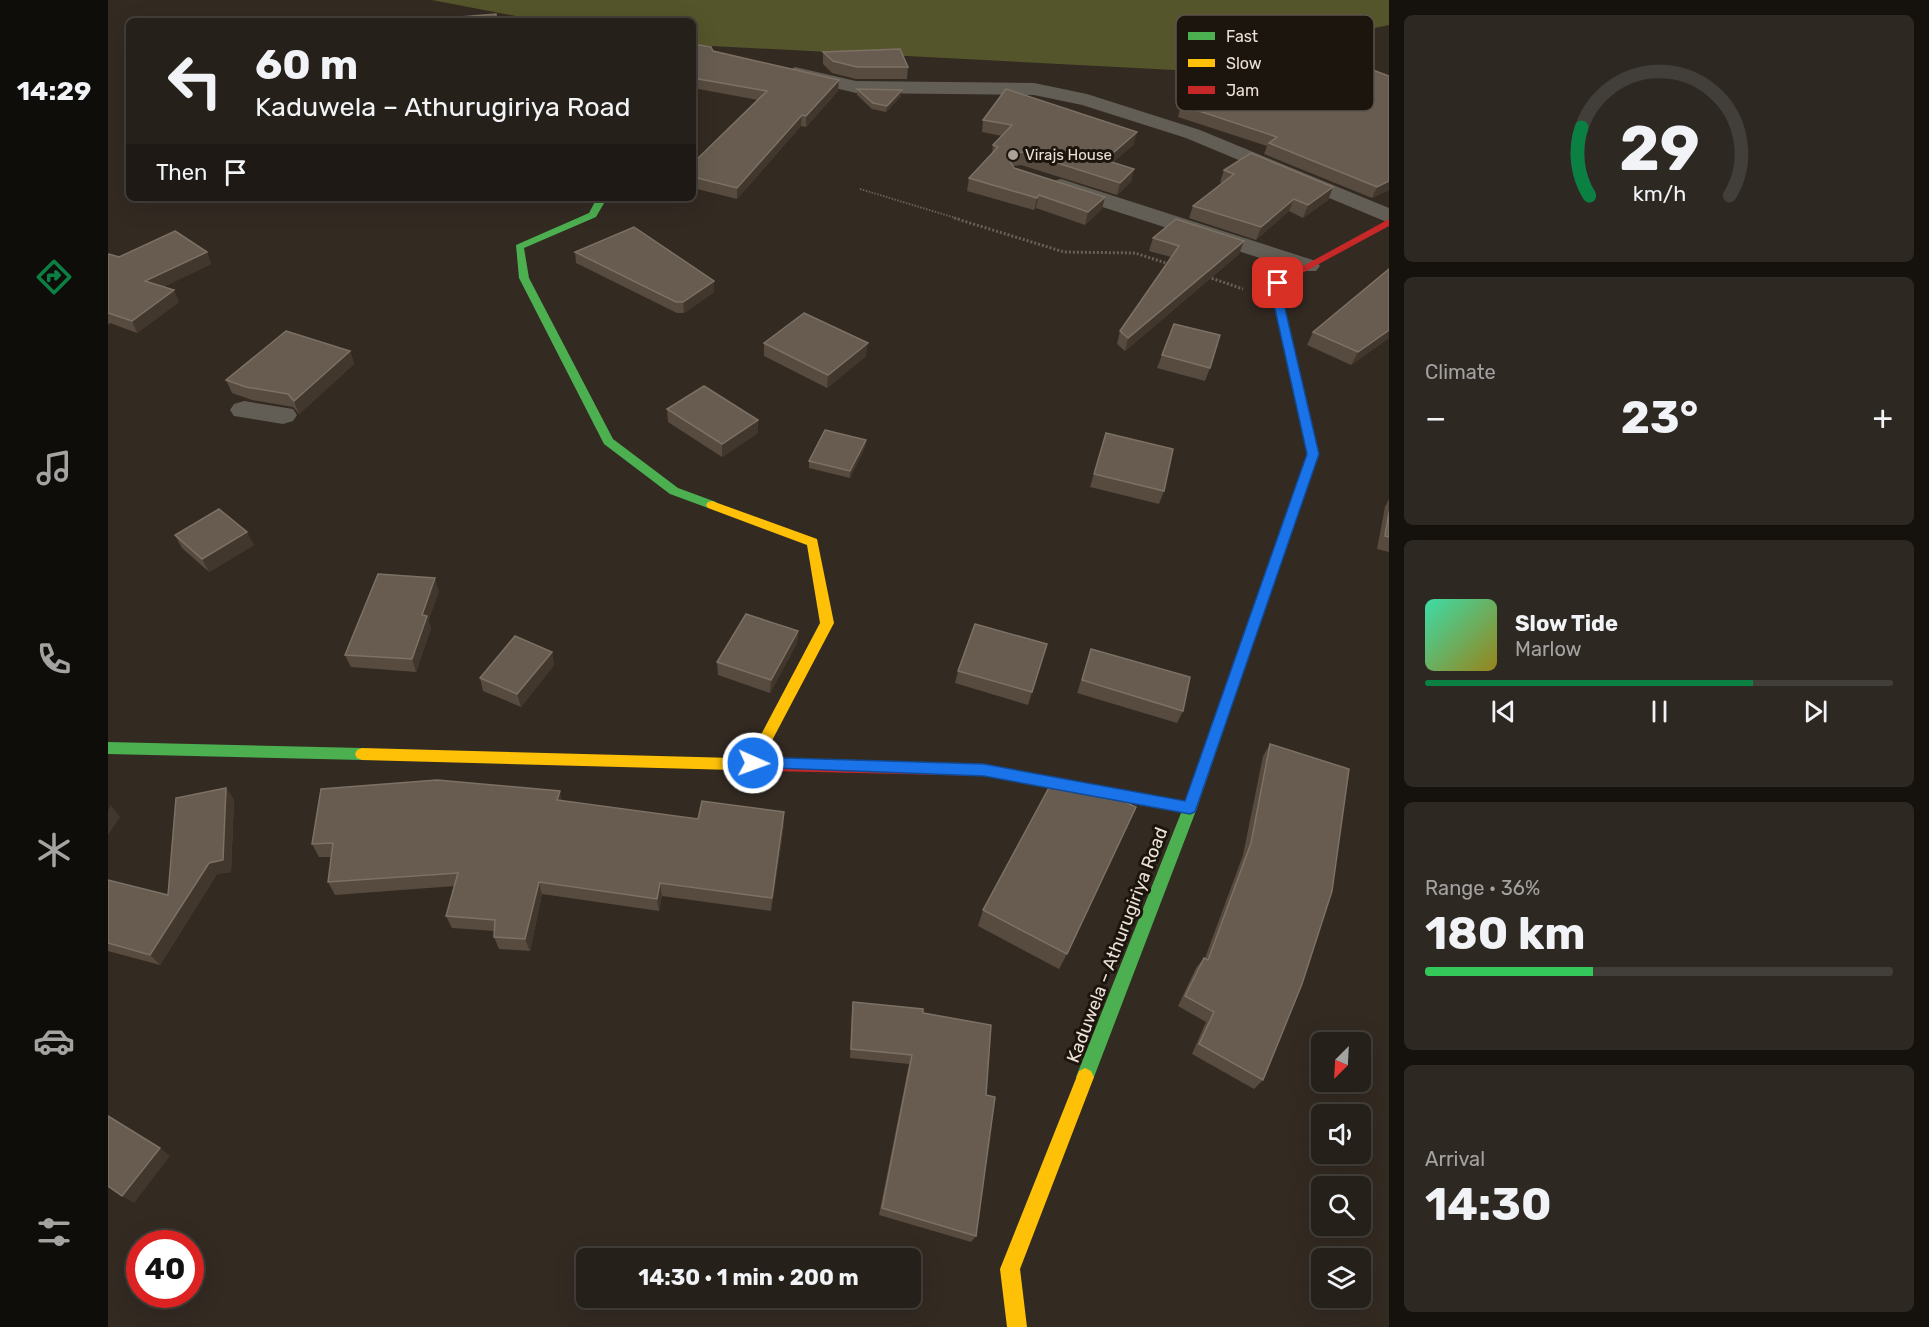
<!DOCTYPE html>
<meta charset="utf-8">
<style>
body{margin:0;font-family:Rubik,sans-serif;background:#2e2823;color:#f1f3f6;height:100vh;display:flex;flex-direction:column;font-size:22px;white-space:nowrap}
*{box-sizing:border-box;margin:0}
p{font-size:20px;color:#a4a3a2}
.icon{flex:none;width:33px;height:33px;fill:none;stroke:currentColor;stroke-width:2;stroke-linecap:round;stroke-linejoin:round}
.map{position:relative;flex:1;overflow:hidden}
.sheet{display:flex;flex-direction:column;gap:15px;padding:15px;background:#15120e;width:540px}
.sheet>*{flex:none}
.banner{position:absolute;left:18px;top:18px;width:570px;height:183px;border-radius:9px;box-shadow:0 6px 24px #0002,0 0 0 2px #423e39;background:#26201a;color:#f1f3f6;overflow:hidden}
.needle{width:39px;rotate:204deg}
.controls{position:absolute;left:1203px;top:1032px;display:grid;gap:12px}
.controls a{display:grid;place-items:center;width:60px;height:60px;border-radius:9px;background:#26201a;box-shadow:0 6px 24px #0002,0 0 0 2px #423e39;font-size:30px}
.speed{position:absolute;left:18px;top:1230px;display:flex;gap:12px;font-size:30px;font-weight:700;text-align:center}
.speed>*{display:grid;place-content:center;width:78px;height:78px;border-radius:50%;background:#26201a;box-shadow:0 6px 24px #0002,0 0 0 2px #423e39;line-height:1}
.speed .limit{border:9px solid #d22;background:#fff;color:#111}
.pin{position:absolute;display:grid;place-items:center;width:51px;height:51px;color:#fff;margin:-26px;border-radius:12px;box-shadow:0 3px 9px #0006}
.me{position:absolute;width:66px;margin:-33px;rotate:92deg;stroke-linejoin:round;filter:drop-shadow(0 0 4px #0008)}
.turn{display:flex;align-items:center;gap:21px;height:126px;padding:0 30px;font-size:27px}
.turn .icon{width:78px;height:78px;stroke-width:2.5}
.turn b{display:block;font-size:42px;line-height:51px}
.then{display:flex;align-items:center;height:57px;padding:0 30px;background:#0003;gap:12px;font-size:22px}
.big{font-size:45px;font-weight:700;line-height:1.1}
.sheet .widget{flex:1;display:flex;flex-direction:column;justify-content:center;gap:9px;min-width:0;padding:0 21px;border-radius:9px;background:#2e2823}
.sheet .dial{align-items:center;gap:0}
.dial svg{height:156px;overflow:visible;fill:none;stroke:#423e39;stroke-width:7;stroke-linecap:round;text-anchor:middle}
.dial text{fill:#f1f3f6;stroke:none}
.song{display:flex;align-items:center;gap:18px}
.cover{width:72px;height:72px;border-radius:9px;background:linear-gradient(135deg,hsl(160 70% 55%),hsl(50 70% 35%))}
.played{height:6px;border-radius:3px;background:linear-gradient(90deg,#0b8043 70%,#423e39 70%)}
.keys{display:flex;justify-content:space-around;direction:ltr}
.heat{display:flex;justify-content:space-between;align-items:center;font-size:33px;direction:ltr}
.charge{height:9px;border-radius:4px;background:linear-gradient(90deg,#34c759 36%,#423e39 0)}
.trip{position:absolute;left:468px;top:1248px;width:345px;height:60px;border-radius:9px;background:#26201a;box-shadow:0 6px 24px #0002,0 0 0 2px #423e39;font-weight:700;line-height:60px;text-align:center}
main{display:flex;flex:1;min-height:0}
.dock{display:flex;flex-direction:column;width:108px;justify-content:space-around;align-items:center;background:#0f0d0a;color:#a4a3a2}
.dock .icon{width:42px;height:42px}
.dock .current{color:#0b8043}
.dock b{font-size:27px;color:#f1f3f6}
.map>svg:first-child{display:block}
.green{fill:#55552b}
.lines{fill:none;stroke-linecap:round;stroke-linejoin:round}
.path-far1{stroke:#666159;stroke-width:2;stroke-dasharray:1.5 1.5;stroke-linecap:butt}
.path{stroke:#666159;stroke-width:3;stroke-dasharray:2 2;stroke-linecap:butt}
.street{fill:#625e55;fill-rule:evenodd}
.fast{fill:#4caf50;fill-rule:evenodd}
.slow{fill:#ffc107;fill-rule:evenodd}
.jam{fill:#c62828;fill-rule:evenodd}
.wall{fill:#574b3f}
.shaded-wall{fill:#42372c}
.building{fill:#675c4f;stroke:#7c7164;stroke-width:1.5}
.route{fill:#1a73e8;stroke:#114b97;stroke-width:1.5}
.poi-dot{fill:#aca298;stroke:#1c150e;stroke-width:2}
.labels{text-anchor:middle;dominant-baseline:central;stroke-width:6;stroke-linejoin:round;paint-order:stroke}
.far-poi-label{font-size:15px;fill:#ede2d8;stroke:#1c150e;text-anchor:start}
.street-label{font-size:18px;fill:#ede2d8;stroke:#1c150e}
.key{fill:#1c150e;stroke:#5b524b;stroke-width:1.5}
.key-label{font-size:16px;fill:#ede2d8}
</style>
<main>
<nav class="dock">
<b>14:29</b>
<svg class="icon current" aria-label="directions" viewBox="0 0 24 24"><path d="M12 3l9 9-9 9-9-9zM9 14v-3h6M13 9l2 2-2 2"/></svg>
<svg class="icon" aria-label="music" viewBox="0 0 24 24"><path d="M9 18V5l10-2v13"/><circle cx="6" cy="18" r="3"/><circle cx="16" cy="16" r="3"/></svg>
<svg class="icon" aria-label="phone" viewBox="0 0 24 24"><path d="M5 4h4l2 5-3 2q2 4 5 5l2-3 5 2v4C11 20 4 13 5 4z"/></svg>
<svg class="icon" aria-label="climate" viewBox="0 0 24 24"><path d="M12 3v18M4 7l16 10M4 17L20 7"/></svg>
<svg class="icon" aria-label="car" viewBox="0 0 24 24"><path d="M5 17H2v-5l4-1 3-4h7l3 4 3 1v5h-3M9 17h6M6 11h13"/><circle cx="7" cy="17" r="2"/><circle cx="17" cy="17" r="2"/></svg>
<svg class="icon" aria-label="filters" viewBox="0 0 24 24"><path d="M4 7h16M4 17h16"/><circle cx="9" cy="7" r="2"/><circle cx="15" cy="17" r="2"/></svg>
</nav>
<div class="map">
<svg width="1281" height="1327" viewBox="0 0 1281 1327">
<rect width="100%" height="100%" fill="#332a22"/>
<polygon class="green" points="324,0 1281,0 1281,25 1148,53 1086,71 585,45 585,21 434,21"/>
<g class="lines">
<polyline class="path-far1" points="752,189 851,219"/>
<g class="path">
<polyline points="846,218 956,252 1027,253 1061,264"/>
<polyline points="1100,277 1135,289"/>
</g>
<g class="street">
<polygon points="687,67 748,81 926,83 979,94 1092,130 1281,208 1281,223 1078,138 974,105 926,95 748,93 680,77 677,73"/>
<polygon points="953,179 1208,261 1212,266 1208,271 1192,271 945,191 942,186 945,181"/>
<polygon points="136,401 185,409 189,415 185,421 175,424 126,416 122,410 126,404"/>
</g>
<g class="fast">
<polygon points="489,198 499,198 488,217 416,248 421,278 505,439 570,488 608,502 610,505 608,508 600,508 562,494 496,444 411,278 408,245 481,213"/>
<polygon points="1156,589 1162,594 1089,808 986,1077 983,1083 977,1086 971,1083 968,1077 1075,808 1150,594"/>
<polygon points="0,742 254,748 259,750 261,754 259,758 254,760 0,754"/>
</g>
<g class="slow">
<polygon points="604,501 709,539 726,623 650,767 645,769 640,767 638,763 712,623 699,545 600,508 598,505 600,502"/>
<polygon points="254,748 626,758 631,760 633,764 631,768 626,770 254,760 249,758 247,754 249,750"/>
<polygon points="998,787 1082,802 1087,804 1089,808 1087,812 1082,814 998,799 993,797 991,793 993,789"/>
<polygon points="977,1068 983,1071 986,1077 912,1269 919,1327 899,1327 892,1269 971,1071"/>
</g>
<g class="jam">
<polygon points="1281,219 1281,226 1174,284 1175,300 1211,454 1162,594 1156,599 1151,597 1150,594 1199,454 1165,300 1164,283"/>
<polygon points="626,758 876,764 998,787 1003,789 1005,793 1003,797 998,799 876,776 626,770 621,768 619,764 621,760"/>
</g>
</g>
<g class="wall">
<polygon points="585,44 730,91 698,127 693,126 629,199 585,188 585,163 650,100 585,88"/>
<polygon points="715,52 800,67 799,79 748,79 724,73 715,64"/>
<polygon points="1121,87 1281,190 1264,198 1156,154 1159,146 1070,117 1073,105"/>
<polygon points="749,89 793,96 778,112 764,109 749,95"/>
<polygon points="875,120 1026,144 1005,162 1026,169 1023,182 1009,195 913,165 905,166 906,168 994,209 977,225 928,208 926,210 859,191 861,178 884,153 885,145 894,136 874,132"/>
<polygon points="1116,170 1225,187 1220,200 1195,218 1181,211 1148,240 1081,218 1085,206 1114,183 1112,182"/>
<polygon points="1045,238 1136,241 1131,254 1017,351 1009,344 1012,331 1063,257 1041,251"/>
<polygon points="99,252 103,264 55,287 71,302 29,333 2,323 0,325 0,255 11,257"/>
<polygon points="467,252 606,281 606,292 576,313 569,313 468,263"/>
<polygon points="1281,269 1281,338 1243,365 1199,345 1205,332"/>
<polygon points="656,343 758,356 719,388 656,356"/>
<polygon points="242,351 246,364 191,414 185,407 144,400 124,393 118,380"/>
<polygon points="1054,355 1102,368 1097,381 1049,368"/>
<polygon points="559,409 650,420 650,433 614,457 560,422"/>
<polygon points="998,433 1056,491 1051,504 982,487"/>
<polygon points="758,440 757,447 742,478 701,468 701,461"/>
<polygon points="1281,499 1281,552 1269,549 1277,507"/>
<polygon points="67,535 146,545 101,572 74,548"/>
<polygon points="331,591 320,621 323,628 308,672 243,667 237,655"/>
<polygon points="690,631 689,643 662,693 610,675 609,662"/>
<polygon points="939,644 920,705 847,683 850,671"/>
<polygon points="983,649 1075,711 1069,723 969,693"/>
<polygon points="444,652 446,665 413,707 375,691 372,678"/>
<polygon points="1162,744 1155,1080 1146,1089 1084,1054 1098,1022 1070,1006 1088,968 1096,958 1097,958 1135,855 1155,756"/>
<polygon points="118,788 126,800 123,872 109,874 52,965 0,951 0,880 60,895"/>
<polygon points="454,801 590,819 676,825 663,911 554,896 551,911 434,894 422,951 391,949 386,937 386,931 344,928 338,916 347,886 227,895 220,882 223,857 211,857 204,844"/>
<polygon points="875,910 959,954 951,969 870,926"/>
<polygon points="745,1002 815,1013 878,1095 868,1236 863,1242 771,1215 801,1064 742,1058 744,1012"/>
</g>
<g class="shaded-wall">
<polygon points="731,80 730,91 698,127 698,116"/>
<polygon points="794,90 793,96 778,112 779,106"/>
<polygon points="694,115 693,126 629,199 629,188"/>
<polygon points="1029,132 1026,144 994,172 997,160"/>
<polygon points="906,153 904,166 901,159"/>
<polygon points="1026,169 1023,182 1009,195 1012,183"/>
<polygon points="1281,181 1281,190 1264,198 1269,187"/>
<polygon points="1225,187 1220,200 1195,218 1200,205"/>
<polygon points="931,195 928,208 926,210 929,198"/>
<polygon points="997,197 994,209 977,225 980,212"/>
<polygon points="1186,199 1181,211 1148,240 1153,227"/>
<polygon points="1136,241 1131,254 1017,351 1020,338"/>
<polygon points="99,252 103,264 43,293 37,281"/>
<polygon points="606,281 606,292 576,313 575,302"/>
<polygon points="66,290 71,302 29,333 24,321"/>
<polygon points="1281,330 1281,338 1243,365 1250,352"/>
<polygon points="760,343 758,356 719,388 720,375"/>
<polygon points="242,351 246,364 191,414 186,401"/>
<polygon points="650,420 650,433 614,457 614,444"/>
<polygon points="758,440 757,447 742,478 742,471"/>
<polygon points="139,532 146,545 101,572 94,559"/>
<polygon points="327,578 331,591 320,621 323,628 308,672 304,659 314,615"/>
<polygon points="690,631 689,643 662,693 663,680"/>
<polygon points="444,652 446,665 413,707 409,694"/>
<polygon points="118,788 126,800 123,872 109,874 52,965 42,955"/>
<polygon points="452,791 455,804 449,800"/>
<polygon points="3,805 12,817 0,835 0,810"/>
<polygon points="676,812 676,825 663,911 664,898"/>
<polygon points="431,882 434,894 422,951 417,939"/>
<polygon points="552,883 554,896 551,911 549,899"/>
<polygon points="52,1148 62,1156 26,1203 14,1196"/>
</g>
<g class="building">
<polygon points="388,14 388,21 352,21 352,17"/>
<polygon points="585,44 603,47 605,51 731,80 698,116 694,115 629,188 585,177 585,166 589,164 585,163 659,91 585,78"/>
<polygon points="1207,48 1281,76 1281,181 1269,187 1161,143 1169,137 1073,105 1104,82 1121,87 1167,64 1176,67"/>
<polygon points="792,49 800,67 749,67 725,61 715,52"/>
<polygon points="749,89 794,90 779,106 765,103"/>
<polygon points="898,89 1029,132 997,160 1026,169 1012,183 915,152 906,153 901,159 906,168 997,197 980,212 931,195 929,198 861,178 890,147 885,145 904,125 875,120"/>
<polygon points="1143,153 1225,187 1200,205 1186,199 1153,227 1085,206 1126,174 1116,170"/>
<polygon points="1068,219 1136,241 1020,338 1012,331 1071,246 1045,238"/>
<polygon points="526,227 606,281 575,302 568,302 467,252"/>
<polygon points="67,231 99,252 37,281 66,290 24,321 0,313 0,255 1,254 11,257"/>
<polygon points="1281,269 1281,330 1250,352 1205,332"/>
<polygon points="696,313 760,343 720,375 656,343"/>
<polygon points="1066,324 1112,335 1102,368 1054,355"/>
<polygon points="178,331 242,351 186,401 180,394 138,387 118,380"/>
<polygon points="596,386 650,420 614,444 559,409"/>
<polygon points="717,430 758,440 742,471 701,461"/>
<polygon points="998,433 1065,449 1056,491 986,474"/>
<polygon points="111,509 139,532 94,559 67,535"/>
<polygon points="1281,512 1281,537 1277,536"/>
<polygon points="270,574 327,578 314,615 319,616 304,659 237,655"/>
<polygon points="638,614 690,631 663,680 609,662"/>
<polygon points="867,624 939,644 924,692 850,671"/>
<polygon points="407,636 444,652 409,694 372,678"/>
<polygon points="983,649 1082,677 1075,711 974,680"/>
<polygon points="1162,744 1241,769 1224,891 1194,984 1155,1080 1091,1044 1106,1012 1077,996 1096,958 1100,960 1143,843"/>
<polygon points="329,780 452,791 449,800 590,819 594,801 676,812 664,898 552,883 549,899 431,882 417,939 386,937 387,920 338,916 350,873 220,882 225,843 204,844 213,789"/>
<polygon points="944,782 993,791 1028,807 959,954 875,910"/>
<polygon points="118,788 115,860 101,863 42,955 0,943 0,880 60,895 68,798"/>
<polygon points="745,1002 815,1009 815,1013 883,1025 878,1095 887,1097 868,1236 774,1208 804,1055 743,1049"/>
<polygon points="0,1116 52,1148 14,1196 0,1186"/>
</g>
<polygon class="route" points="1166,280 1175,283 1175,300 1211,454 1087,812 1082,814 876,776 640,767 638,763 645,757 876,764 1077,801 1199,454 1165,300"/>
<circle class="poi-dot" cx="905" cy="155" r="6"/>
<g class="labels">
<g class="far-poi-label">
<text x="917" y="155">Virajs House</text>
</g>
<g class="street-label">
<text transform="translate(1009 945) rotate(-69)">Kaduwela – Athurugiriya Road</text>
</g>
</g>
<rect x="1068" y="15" width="198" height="96" rx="9" class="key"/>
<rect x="1080" y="32" width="27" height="8" fill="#4caf50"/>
<rect x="1080" y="59" width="27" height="8" fill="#ffc107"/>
<rect x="1080" y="86" width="27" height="8" fill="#c62828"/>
<g class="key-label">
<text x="1118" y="42">Fast</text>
<text x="1118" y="69">Slow</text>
<text x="1118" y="96">Jam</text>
</g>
</svg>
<div class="controls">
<a><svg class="needle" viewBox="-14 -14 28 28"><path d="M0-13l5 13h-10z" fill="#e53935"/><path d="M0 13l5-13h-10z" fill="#a4a3a2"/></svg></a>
<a><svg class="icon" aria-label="sound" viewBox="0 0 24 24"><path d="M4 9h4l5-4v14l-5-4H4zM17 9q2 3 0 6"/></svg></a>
<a><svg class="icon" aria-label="search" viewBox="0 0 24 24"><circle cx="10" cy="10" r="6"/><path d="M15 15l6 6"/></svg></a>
<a><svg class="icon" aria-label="layers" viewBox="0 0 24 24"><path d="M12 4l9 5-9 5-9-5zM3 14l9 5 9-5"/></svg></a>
</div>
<div class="speed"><div class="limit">40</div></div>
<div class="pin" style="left:1170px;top:283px;background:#d93025"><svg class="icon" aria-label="arrive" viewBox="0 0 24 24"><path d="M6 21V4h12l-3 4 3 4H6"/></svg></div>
<svg class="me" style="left:645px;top:763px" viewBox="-20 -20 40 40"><circle r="17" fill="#1a73e8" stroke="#fff" stroke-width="3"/><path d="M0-11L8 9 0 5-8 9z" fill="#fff"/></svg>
<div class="trip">14:30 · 1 min · 200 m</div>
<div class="banner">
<div class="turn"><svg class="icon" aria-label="left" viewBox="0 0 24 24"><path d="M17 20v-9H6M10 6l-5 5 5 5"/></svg><div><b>60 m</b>Kaduwela – Athurugiriya Road</div></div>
<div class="then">Then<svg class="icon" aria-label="arrive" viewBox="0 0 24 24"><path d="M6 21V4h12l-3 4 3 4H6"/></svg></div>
</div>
</div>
<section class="sheet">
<div class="widget dial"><svg viewBox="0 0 100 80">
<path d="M14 69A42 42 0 1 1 86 69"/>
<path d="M14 69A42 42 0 0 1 10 34" stroke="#0b8043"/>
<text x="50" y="56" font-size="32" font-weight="700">29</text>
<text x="50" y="72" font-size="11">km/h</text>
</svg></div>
<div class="widget"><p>Climate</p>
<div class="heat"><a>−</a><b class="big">23°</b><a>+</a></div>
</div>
<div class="widget">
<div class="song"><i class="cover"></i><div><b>Slow Tide</b><p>Marlow</p></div></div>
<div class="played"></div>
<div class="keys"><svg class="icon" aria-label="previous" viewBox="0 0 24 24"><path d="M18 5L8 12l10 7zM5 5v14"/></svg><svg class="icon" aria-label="pause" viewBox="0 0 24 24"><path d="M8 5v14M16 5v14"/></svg><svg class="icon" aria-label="next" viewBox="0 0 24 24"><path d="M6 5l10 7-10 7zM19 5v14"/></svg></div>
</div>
<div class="widget"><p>Range · 36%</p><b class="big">180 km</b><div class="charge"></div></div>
<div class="widget"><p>Arrival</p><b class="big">14:30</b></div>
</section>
</main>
